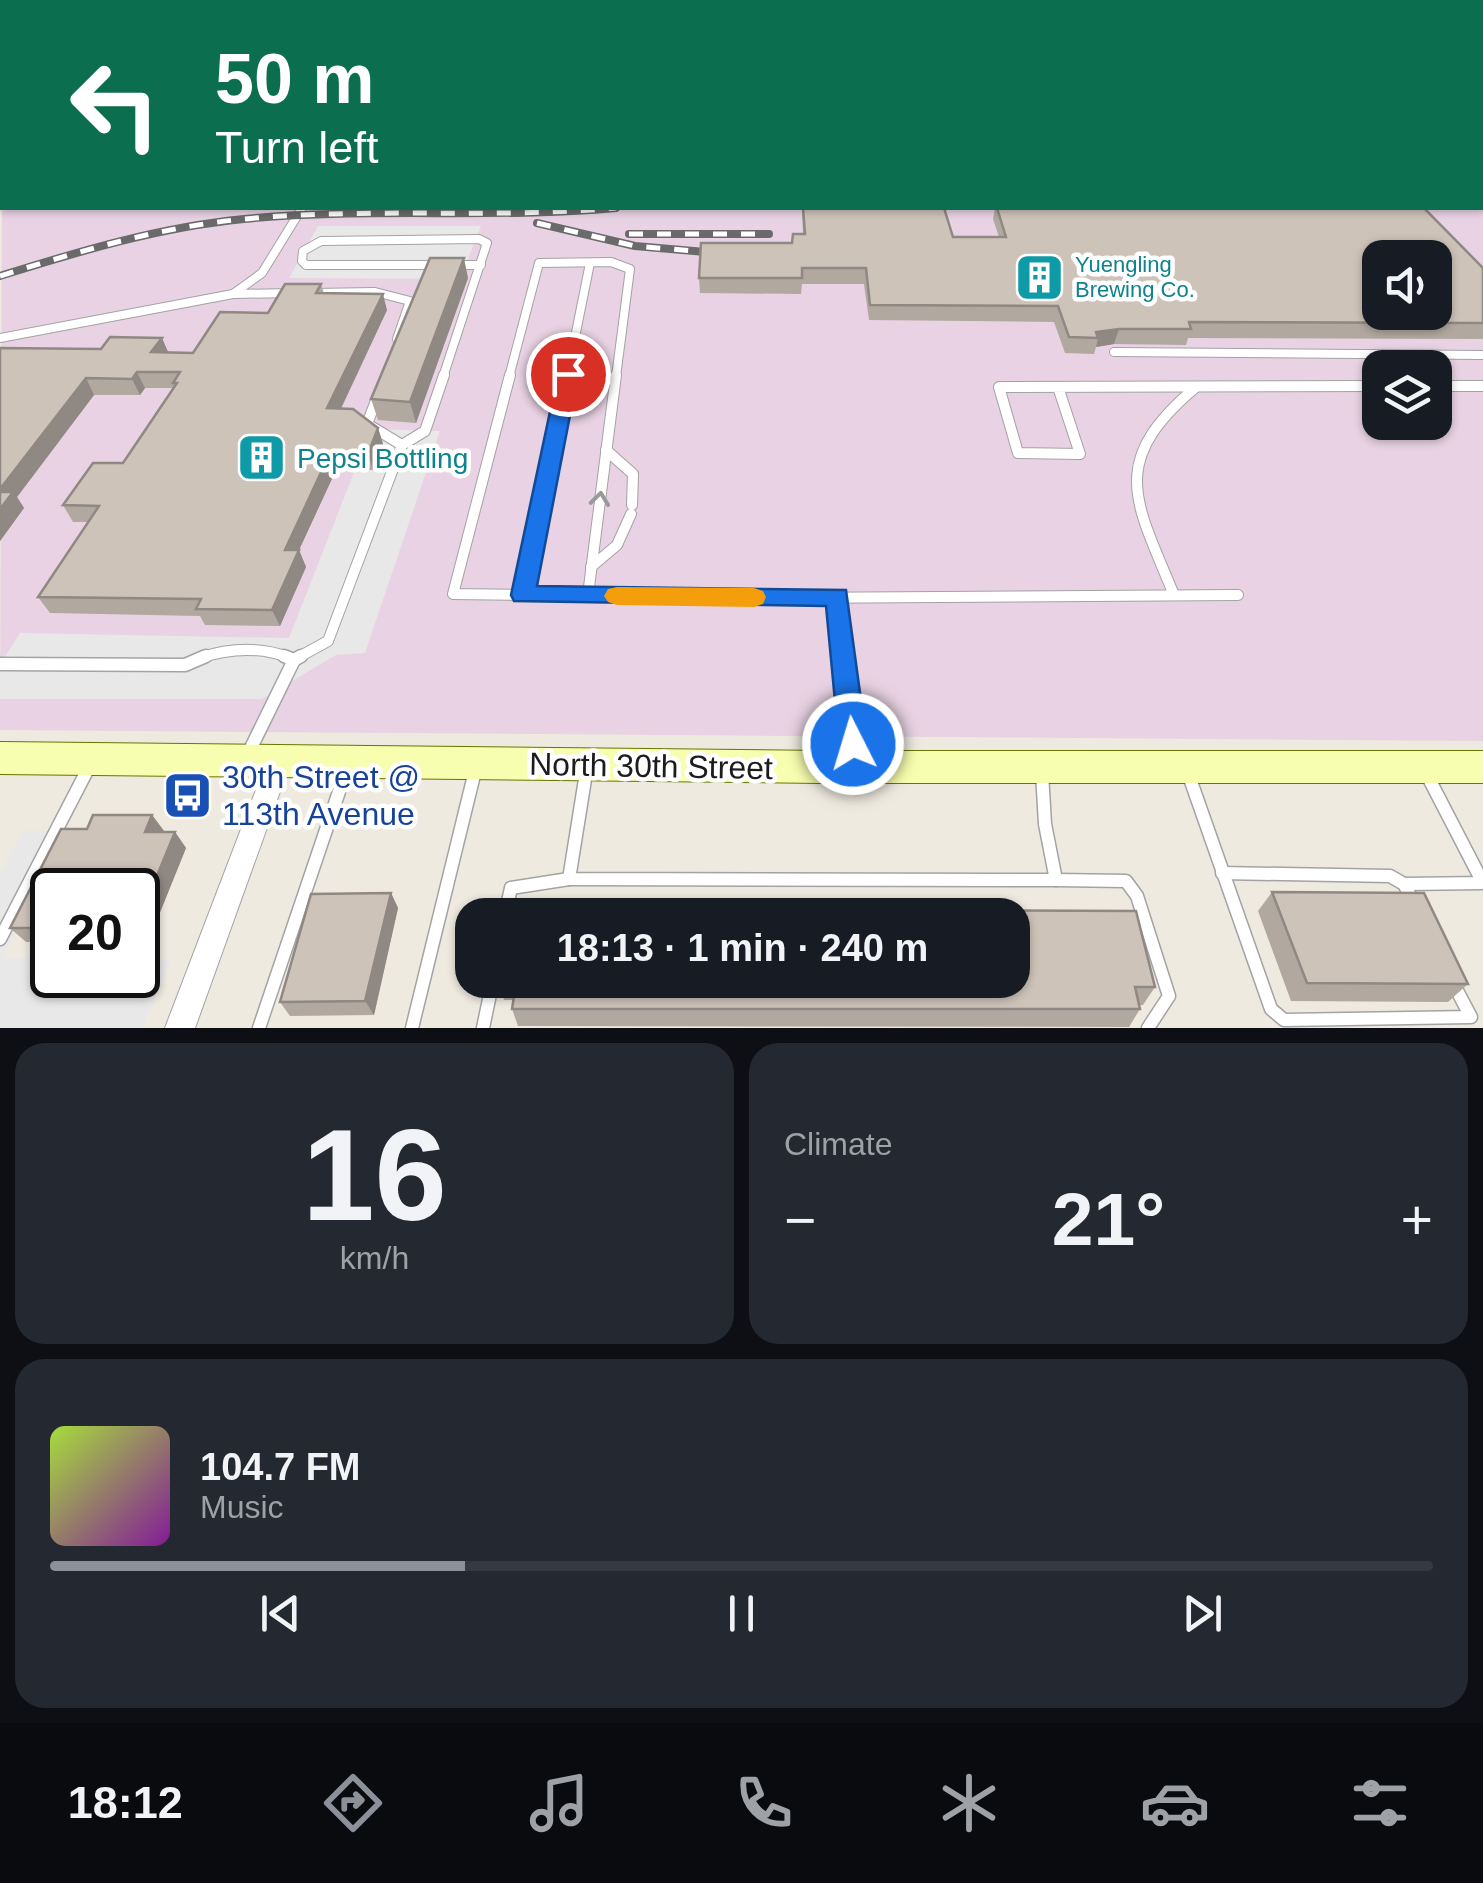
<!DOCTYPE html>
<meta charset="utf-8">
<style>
body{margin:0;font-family:Arial,sans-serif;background:#242831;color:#f1f3f6;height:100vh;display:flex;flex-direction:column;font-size:38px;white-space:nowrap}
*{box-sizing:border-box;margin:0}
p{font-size:32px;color:#9ea1a6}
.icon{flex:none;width:55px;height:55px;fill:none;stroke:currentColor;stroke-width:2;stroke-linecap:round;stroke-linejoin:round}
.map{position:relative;height:1028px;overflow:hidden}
.drawer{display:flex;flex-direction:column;gap:15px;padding:15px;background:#0d0f14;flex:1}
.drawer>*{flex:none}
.hud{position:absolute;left:0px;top:0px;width:1485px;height:210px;box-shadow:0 2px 8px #0004;background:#0b6e4f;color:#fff;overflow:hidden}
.buttons{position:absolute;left:1362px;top:240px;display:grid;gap:20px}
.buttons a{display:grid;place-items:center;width:90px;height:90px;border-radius:20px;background:#171b24;box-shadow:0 2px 8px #0004;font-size:50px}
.speed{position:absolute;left:30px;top:868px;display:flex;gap:20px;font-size:50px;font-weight:700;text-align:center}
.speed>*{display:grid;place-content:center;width:130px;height:130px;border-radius:50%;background:#171b24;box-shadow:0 2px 8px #0004;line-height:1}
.speed .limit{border:5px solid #111;border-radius:15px;background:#fff;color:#111}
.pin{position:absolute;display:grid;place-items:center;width:85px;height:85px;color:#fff;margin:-42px;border:5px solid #fff;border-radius:50%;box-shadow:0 2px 10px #0007}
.me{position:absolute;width:110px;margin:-55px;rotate:355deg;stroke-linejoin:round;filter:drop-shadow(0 0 8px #0008)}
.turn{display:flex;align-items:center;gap:35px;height:210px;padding:0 50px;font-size:45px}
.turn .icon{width:130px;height:130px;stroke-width:2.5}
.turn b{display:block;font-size:70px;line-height:85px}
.big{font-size:75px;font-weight:700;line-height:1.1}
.drawer .widget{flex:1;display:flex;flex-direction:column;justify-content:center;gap:15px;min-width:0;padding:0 35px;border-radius:30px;background:#242831}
.drawer .dial{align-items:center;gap:0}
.dial b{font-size:130px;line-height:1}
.song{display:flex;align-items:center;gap:30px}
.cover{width:120px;height:120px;border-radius:15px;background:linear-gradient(135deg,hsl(80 70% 55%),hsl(290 70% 35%))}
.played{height:10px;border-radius:5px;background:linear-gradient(90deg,#8c9099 30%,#363941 30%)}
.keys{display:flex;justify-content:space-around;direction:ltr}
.heat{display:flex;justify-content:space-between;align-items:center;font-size:55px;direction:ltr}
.drawer .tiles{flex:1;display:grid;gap:15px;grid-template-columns:1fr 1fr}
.widget:last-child{grid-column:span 2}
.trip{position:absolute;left:455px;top:898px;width:575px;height:100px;border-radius:30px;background:#171b24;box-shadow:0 2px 8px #0004;font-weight:700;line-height:100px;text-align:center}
.menu{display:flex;height:160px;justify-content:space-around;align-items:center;background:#090b0e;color:#9ea1a6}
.menu .icon{width:70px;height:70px}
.menu .on{color:#8c9099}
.menu b{font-size:45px;color:#f1f3f6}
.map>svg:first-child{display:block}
.industrial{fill:#e8d2e3;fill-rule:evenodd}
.parking{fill:#e8e8e8}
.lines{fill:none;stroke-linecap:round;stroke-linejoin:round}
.lane-far3-casing{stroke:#a3a3a3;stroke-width:8}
.lane-far2-casing{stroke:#a3a3a3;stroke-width:10}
.lane-far1-casing{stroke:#a3a3a3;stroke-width:12}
.lane-casing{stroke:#a3a3a3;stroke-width:15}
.street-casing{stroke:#a3a3a3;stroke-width:2}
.secondary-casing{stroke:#667600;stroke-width:2}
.lane-far3{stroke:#fff;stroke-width:6}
.lane-far2{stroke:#fff;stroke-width:8}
.lane-far1{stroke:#fff;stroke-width:10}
.lane{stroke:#fff;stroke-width:12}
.street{fill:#fff;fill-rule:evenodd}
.secondary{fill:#f8feaf;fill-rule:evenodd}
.rail-casing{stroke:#6a6a6a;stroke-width:8}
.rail{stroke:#fff;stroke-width:5;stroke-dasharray:14;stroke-linecap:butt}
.wall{fill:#b1a89f}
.shaded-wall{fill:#908882}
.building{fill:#cec3b9;stroke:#908882;stroke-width:2.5;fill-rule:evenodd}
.oneway{stroke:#999}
.route{fill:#1a73e8;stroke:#114b97;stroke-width:2.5}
.slow{fill:#f59e0b}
.labels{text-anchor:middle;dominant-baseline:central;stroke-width:9;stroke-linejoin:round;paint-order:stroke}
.far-culture-label{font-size:22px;fill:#0d838f;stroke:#fff;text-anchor:start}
.culture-label{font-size:28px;fill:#0d838f;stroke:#fff;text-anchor:start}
.near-street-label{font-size:32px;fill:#1c1c1c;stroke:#fff}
.near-transit-label{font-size:32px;fill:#164399;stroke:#fff;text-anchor:start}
</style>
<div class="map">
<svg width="1483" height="1028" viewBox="0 0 1483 1028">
<rect width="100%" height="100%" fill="#eeeae0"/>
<path class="industrial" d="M201 0H1483V741L0 730 2 189V208H1482V2H199ZM1380 258H1435V312H1380ZM1380 368H1435V422H1380Z"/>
<g class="parking">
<polygon points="318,226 481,226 460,279 289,278"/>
<polygon points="371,429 440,431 365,653 336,655 262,699 0,699 0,664 20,633 289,638"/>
<polygon points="23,831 66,831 2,958 52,959 52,975 138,975 138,960 171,960 142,1028 0,1028 0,873"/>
</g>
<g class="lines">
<defs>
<polyline id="lane-far3" points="343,2 347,0"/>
<g id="lane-far2">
<polyline points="437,265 306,265 302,261 303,251 321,241 479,239 487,243 443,377"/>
<polyline points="454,265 481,265"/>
<polyline points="314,293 375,292 410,301 397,339"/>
<polyline points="233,294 292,293"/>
<polyline points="0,338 233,294 262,273 302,208"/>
<polyline points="1114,352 1483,355"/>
<polyline points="509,377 539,263 611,262 630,269 616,377"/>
<polyline points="567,377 590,263"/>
</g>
<g id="lane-far1">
<polyline points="510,375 453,594 786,598 1238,595"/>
<polyline points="1435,386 1483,386"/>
<polyline points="1058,387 1080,454 1018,453 999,387 1380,386"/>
<polyline points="377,398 367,424 402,445"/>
<polyline points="606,450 633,474 632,505"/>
<polyline points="591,567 617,545 631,514"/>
<polyline points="523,595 567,375"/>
<polyline points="588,595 616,375"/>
<path d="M1174 595C1135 500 1107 462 1196 387"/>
<polyline points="837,597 843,658"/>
<path d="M199 658C230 648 260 646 290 658"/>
<polyline points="297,658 328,641 402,445 425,431 444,375"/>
</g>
<g id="lane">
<polyline points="284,656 294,660 301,656"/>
<polyline points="843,656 854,761"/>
<polyline points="0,664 185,665 206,656"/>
<polyline points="247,756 294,660"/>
<polyline points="587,767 569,879 1056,880 1045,824 1042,773"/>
<polyline points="1188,773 1271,1009 1284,1020 1471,1017 1453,983"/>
<polyline points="1222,873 1390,876 1404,884 1415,905"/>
<polyline points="1056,880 1126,881 1137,896 1169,996 1148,1028"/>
<polyline points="1404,884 1483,883 1425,771"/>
<polyline points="505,915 511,888 569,879"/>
<polyline points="0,939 90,765"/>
<polyline points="259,1028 347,768"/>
<polyline points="412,1028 476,767"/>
<polyline points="483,1028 493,980"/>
</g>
<polygon id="street" points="279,750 288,753 291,761 195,1028 165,1028 267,761 270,753"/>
<polygon id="secondary" points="0,742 822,751 1483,751 1483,783 822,783 0,774"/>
</defs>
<use href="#lane-far3" class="lane-far3-casing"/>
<use href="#lane-far2" class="lane-far2-casing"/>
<use href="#lane-far1" class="lane-far1-casing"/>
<use href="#lane" class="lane-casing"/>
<use href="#street" class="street-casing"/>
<use href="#secondary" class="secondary-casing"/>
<use href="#lane-far3" class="lane-far3"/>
<use href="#lane-far2" class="lane-far2"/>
<use href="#lane-far1" class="lane-far1"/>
<use href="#lane" class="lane"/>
<use href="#street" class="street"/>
<use href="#secondary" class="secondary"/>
<defs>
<g id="rail">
<polyline points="537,223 635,246 729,254"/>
<polyline points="629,234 769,234"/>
<path d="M0 276C80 251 160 227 244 219 368 207 492 219 616 208"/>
</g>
</defs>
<use href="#rail" class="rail-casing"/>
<use href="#rail" class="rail"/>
</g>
<g class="wall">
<polygon points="1268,0 1338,0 1340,2 1271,2"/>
<polygon points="1364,0 1483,0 1483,37 1482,2 1367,2"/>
<polygon points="802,208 944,208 953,237 999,237 993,219 995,208 1424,208 1483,268 1483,339 1188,338 1186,345 1114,344 1096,347 1094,354 1065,353 1054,322 869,320 864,284 802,284 801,294 700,293 699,278 792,243 803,234"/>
<polygon points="468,278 416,423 378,420 371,399"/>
<polygon points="321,284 324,294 387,310 341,409 378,428 383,444 373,470 336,470 299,550 306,567 280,626 205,625 200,616 50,613 38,597 88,522 73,522 63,505 123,463 173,388 145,388 140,395 94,395 17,497 24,508 0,541 0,348 101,349 162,338 168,353 193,353"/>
<polygon points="93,815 152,815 164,831 163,832 175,832 186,848 148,942 138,942 138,890 52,890 52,942 26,942 10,928 61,829 87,829"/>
<polygon points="1272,892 1468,984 1448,1002 1291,1001 1258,911"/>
<polygon points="391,893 398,908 374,1015 290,1016 280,1002"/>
<polygon points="497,982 1155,987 1143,1005 1139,1005 1140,1009 1129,1027 518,1026 512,1009 513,1000 504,1000"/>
</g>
<g class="shaded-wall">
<polygon points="464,258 468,278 416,423 410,402"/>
<polygon points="383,294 387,310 333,425 327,408"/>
<polygon points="1119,329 1114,344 1096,347 1098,338 1096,332"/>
<polygon points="162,338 169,354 151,352"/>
<polygon points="137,372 145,388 140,395 132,379"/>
<polygon points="86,378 94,395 17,497 24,508 0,541 0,489"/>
<polygon points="378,428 383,444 373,470 368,454"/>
<polygon points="330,453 336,470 299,550 306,567 280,626 272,610 285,550"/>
<polygon points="152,815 164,831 157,848 145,832"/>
<polygon points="175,832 186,848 148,942 138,931 138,922"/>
<polygon points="391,893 398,908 374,1015 365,1001"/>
</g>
<g class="building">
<polygon points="376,0 478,0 476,2 374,2"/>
<polygon points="1291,0 1338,0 1340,2 1294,2"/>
<polygon points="1391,0 1483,0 1483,20 1482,2 1394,2"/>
<path d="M803 208H944L953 237H1006L997 208H1424L1483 268V323L1189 322 1191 329H1119L1096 332 1098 338 1069 337 1058 306 870 305 866 268H802V278H699L701 243H792L793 234H805ZM1380 258H1435V312H1380Z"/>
<polygon points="430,258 464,258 410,402 371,399"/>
<polygon points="285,284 321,284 316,293 383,294 327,408 353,409 378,428 368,454 330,453 285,550 299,550 272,610 196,609 201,599 38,597 99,506 63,505 93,463 123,463 177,383 173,383 180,372 137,372 132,379 86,378 0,489 0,348 101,349 110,337 162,338 151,352 193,353 220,312 268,313"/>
<polygon points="0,492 13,492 0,509"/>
<polygon points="93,815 152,815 145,832 175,832 138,922 138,890 52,890 52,928 10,928 61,829 87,829"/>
<polygon points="1272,892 1424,893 1468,984 1307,983"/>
<polygon points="391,893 365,1001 280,1002 311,894"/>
<polygon points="509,908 1136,911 1155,987 1135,987 1140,1009 512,1009 516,983 497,982 497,980 1012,980 1012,915 508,915"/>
</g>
<defs><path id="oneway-chevron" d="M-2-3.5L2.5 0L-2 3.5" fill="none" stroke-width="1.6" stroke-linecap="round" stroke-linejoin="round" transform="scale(2.5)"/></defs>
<use class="oneway" href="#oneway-chevron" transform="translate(600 499) rotate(-83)"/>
<polygon class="route" points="568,368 578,374 537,586 846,590 867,744 863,752 853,756 843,752 839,744 826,606 514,601 511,595 558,374"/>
<polygon class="slow" points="617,587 754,588 763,591 766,597 763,604 754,607 617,605 608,602 604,596 608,589"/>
<defs>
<symbol id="building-square" viewBox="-11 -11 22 22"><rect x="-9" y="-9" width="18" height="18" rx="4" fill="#0f9aa8" stroke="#fff"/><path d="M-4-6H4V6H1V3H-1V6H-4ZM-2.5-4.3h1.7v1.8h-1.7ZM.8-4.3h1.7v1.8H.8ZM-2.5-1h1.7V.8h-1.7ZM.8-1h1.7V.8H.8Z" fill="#fff"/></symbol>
<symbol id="bus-square" viewBox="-11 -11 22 22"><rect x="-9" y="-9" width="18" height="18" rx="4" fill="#1a4fb4" stroke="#fff"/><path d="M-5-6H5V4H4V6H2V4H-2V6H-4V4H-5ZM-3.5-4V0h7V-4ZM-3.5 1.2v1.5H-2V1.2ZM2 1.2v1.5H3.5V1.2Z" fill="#fff"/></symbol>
</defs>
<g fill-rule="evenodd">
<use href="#building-square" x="1012" y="250" width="55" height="55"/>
<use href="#building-square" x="234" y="430" width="55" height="55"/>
<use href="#bus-square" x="160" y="768" width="55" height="55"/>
</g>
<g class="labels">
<g class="far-culture-label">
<text x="1075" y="264">Yuengling<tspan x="1075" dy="25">Brewing Co.</tspan></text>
</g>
<g class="culture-label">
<text x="297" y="458">Pepsi Bottling</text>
</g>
<g class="near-street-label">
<text transform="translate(651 766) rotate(1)">North 30th Street</text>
</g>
<g class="near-transit-label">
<text x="222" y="777">30th Street @<tspan x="222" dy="37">113th Avenue</tspan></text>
</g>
</g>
</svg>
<div class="buttons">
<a><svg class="icon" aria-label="sound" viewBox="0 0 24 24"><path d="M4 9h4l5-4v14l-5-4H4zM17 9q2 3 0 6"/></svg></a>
<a><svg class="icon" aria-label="layers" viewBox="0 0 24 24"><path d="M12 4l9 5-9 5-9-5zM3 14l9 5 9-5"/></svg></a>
</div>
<div class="speed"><div class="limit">20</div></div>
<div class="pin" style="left:568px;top:374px;background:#d93025"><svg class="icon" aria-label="arrive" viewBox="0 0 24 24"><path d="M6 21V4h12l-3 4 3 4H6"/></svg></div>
<svg class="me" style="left:853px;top:744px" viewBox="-20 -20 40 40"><circle r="17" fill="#1a73e8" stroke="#fff" stroke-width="3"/><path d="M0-11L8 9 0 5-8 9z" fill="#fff"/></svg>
<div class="trip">18:13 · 1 min · 240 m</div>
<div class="hud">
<div class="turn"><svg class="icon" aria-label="left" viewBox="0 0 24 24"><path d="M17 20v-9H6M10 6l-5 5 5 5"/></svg><div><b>50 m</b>Turn left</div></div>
</div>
</div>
<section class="drawer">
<div class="tiles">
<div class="widget dial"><b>16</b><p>km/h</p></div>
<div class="widget"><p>Climate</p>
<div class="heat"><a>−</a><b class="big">21°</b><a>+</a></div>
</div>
<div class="widget">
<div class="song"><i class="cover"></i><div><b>104.7 FM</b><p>Music</p></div></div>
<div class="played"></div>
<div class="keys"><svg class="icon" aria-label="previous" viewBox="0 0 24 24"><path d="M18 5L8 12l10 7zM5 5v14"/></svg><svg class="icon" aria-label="pause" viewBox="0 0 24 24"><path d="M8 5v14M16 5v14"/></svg><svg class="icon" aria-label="next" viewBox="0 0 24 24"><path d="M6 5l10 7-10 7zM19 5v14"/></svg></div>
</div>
</div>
</section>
<nav class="menu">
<b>18:12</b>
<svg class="icon on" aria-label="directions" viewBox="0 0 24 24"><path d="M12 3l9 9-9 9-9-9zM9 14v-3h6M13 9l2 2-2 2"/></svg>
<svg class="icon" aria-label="music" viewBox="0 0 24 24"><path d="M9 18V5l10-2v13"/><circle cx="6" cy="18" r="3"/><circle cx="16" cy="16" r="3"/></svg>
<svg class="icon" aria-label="phone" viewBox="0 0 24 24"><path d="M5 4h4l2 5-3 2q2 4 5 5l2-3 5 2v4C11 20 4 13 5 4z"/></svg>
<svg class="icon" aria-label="climate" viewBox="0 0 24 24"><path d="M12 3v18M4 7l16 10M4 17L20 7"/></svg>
<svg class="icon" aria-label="car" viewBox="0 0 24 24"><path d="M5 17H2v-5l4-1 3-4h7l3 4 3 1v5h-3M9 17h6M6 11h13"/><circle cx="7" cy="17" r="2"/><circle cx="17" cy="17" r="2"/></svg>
<svg class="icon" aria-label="filters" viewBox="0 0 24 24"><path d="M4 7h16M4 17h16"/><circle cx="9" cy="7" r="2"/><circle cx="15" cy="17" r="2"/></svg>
</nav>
